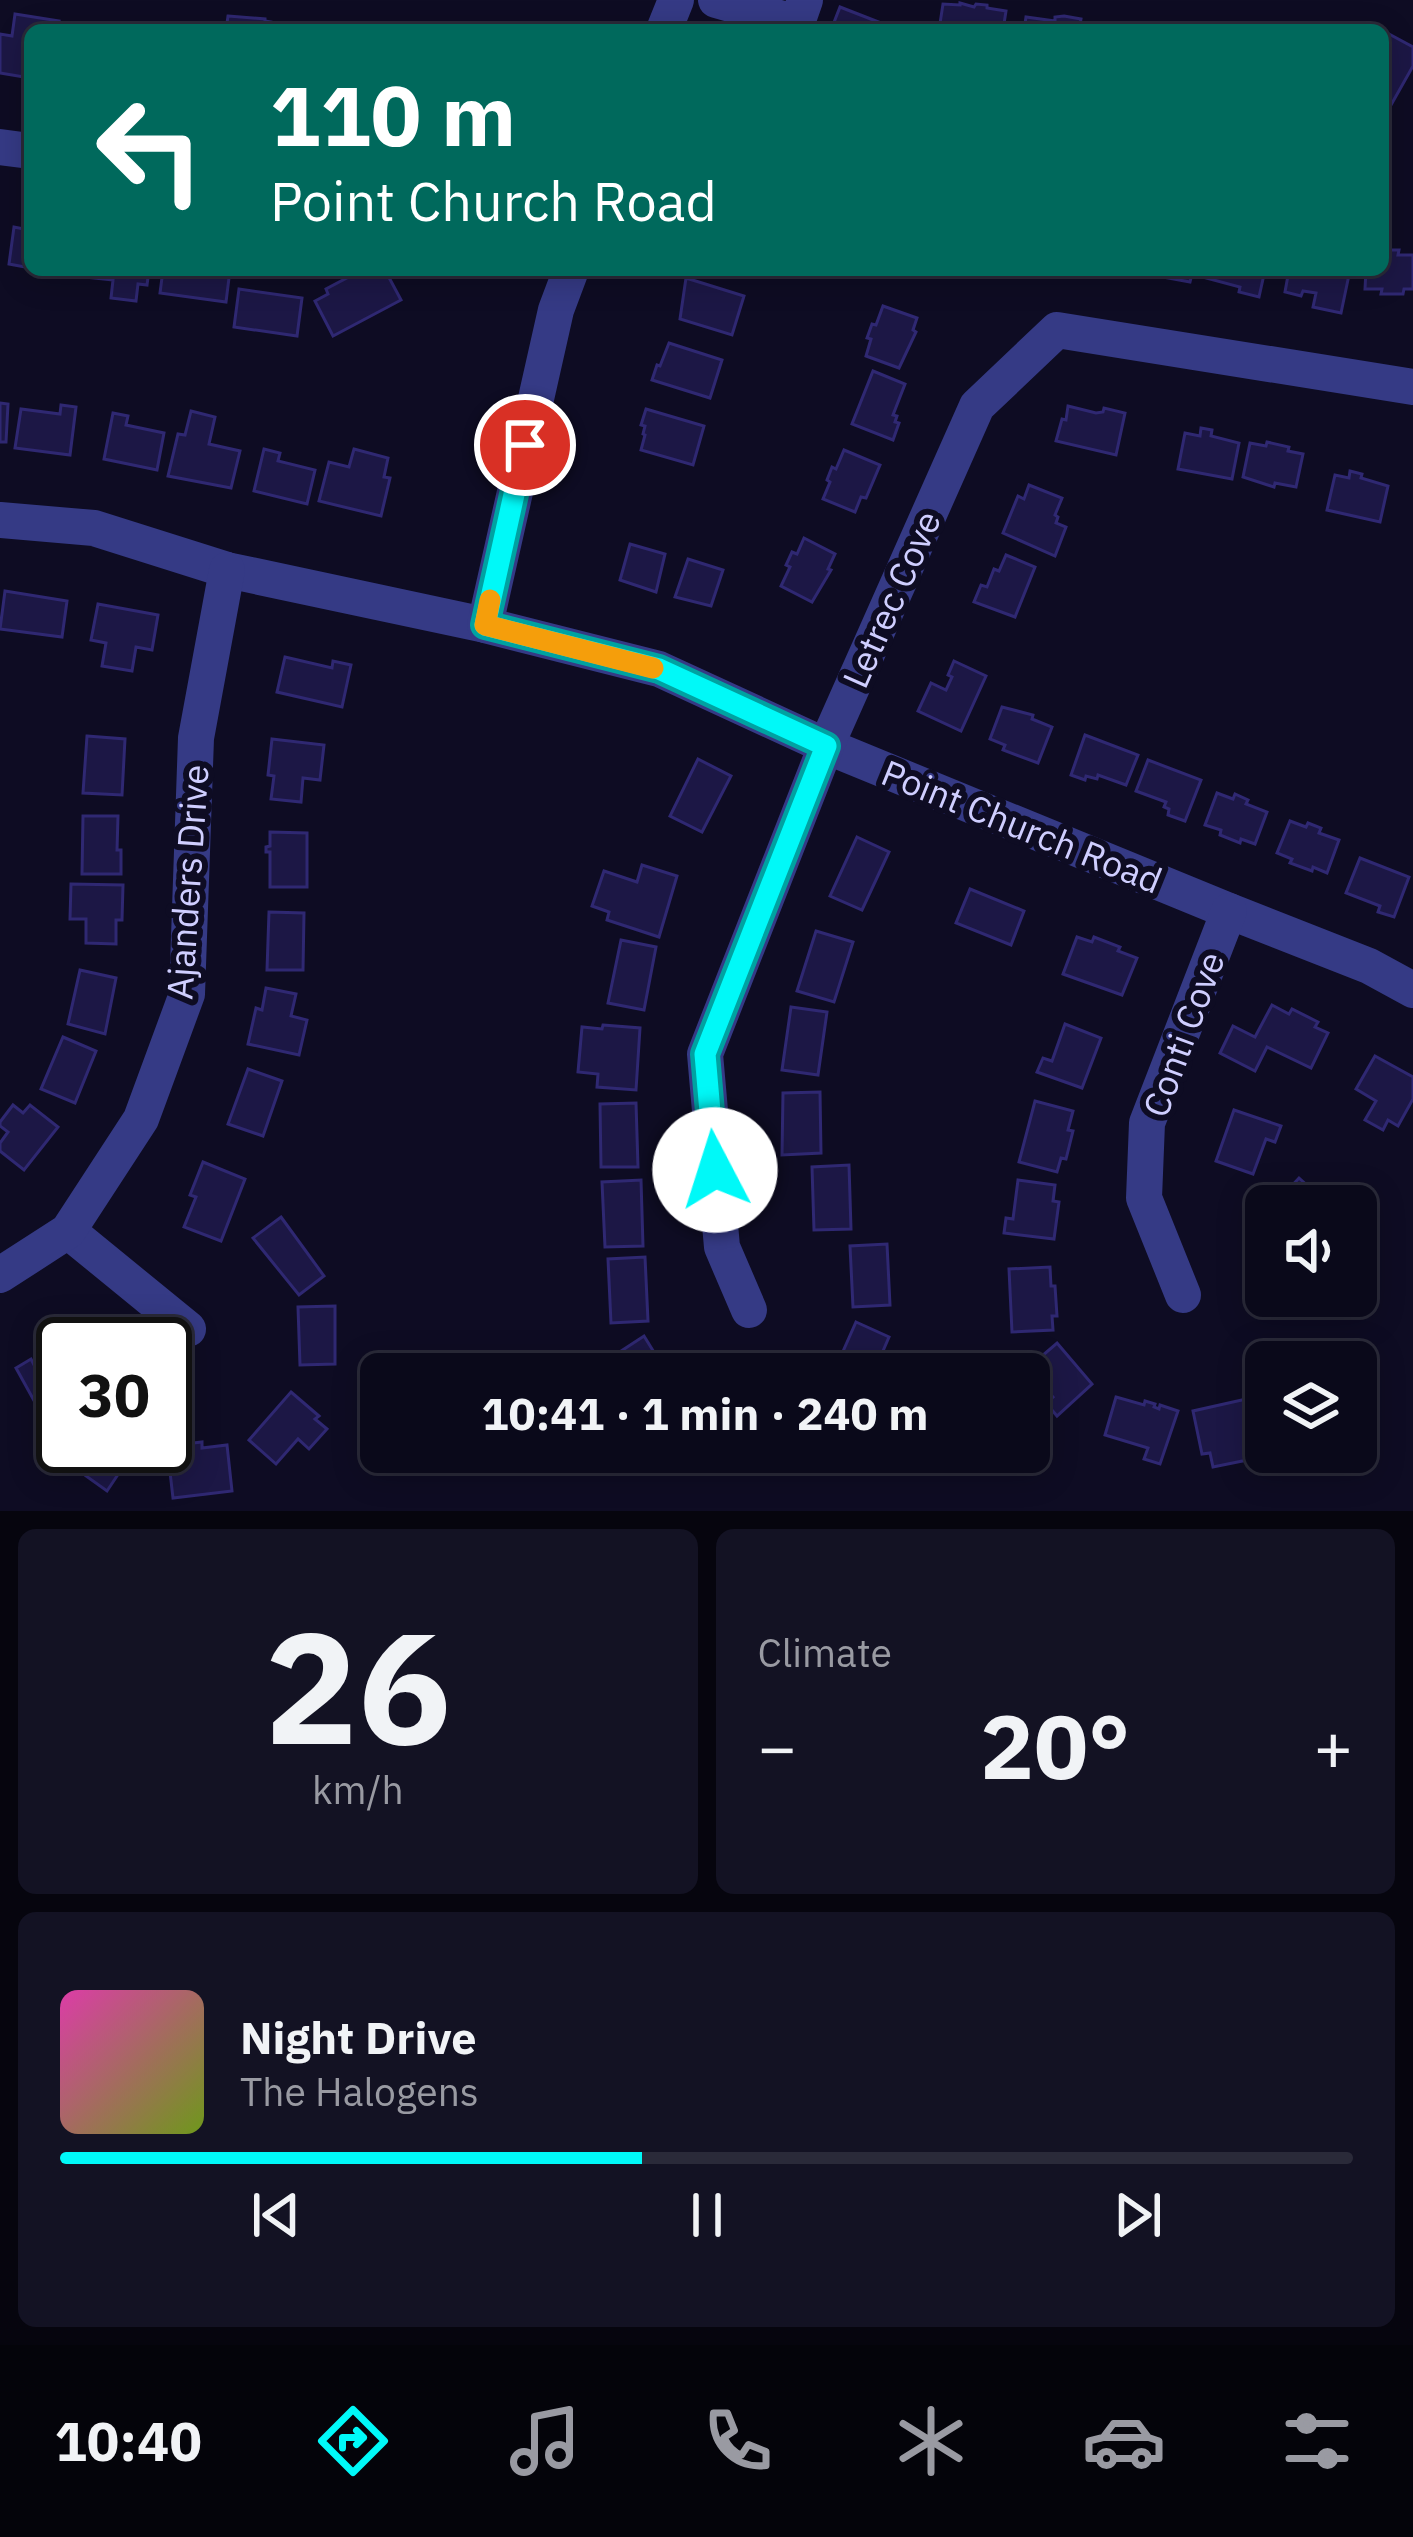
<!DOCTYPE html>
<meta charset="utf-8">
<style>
body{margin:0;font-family:"IBM Plex Sans",sans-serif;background:#131223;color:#f1f3f6;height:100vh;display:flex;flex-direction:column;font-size:45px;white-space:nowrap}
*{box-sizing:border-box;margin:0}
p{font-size:39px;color:#999aa2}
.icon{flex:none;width:66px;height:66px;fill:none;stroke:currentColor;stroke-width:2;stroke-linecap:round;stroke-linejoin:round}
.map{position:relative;height:1511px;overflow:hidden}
.details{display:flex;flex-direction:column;gap:18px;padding:18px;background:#06050e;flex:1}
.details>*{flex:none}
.banner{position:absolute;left:24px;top:24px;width:1365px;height:252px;border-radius:18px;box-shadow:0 6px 30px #0003,0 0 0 3px #2a2a39;background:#00695c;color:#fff;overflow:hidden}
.tools{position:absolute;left:1245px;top:1185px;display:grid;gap:24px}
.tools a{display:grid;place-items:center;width:132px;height:132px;border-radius:18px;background:#0a091a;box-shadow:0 6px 30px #0003,0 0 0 3px #2a2a39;font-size:60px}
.speed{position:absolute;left:36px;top:1317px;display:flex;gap:24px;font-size:60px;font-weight:700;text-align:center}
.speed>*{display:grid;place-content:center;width:156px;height:156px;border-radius:50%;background:#0a091a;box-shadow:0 6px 30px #0003,0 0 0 3px #2a2a39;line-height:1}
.speed .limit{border:6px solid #111;border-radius:18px;background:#fff;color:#111}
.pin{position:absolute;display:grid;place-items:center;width:102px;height:102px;color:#fff;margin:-51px;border:6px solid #fff;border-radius:50%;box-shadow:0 3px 12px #0007}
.me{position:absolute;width:132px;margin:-66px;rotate:355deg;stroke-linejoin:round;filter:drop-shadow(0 0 9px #0008)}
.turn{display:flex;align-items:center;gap:42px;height:252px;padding:0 48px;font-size:54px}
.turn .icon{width:156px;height:156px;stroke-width:2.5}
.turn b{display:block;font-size:84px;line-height:102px}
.big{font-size:90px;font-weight:700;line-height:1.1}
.details .widget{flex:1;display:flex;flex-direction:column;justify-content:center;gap:18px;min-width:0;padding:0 42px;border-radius:18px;background:#131223}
.details .dial{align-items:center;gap:0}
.dial b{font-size:156px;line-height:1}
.song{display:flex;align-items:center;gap:36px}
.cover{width:144px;height:144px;border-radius:18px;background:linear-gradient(135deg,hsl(320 70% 55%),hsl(80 70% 35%))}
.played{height:12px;border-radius:6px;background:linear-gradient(90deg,#00f9f8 45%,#2a2a39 45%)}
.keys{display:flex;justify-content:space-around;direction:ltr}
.heat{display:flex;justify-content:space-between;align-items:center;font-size:66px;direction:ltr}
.details .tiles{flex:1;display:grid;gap:18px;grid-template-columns:1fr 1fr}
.widget:last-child{grid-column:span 2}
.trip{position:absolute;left:360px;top:1353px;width:690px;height:120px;border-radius:18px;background:#0a091a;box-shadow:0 6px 30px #0003,0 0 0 3px #2a2a39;font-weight:700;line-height:120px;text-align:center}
.tabs{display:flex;height:192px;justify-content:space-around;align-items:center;background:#04040a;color:#999aa2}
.tabs .icon{width:84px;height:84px}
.tabs .on{color:#00f9f8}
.tabs b{font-size:54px;color:#f1f3f6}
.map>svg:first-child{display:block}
.building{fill:#1c1745;stroke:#2f2872;stroke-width:3}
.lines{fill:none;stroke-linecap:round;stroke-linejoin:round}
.minor{stroke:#353a85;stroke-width:36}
.route-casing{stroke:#00a2a1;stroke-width:30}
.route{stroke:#00f9f8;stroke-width:21}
.slow{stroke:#f59e0b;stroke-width:21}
.labels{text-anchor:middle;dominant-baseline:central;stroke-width:12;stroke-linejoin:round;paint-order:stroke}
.street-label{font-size:36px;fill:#cfceff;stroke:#0e0c23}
</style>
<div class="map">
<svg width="1413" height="1511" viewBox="0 0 1413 1511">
<rect width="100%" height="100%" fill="#0e0c23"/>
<g class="building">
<polygon points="960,3 974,7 976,4 987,5 987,8 1006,11 1003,30 939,30 943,4 960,5"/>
<polygon points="840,7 899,30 831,30"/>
<polygon points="15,14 59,21 57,30 30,30 30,78 0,73 0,34 12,36"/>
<polygon points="228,16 265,19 265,21 271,22 270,30 226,30"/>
<polygon points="1064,16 1081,19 1079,30 1024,30 1026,17 1055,21 1055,17"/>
<polygon points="1389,34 1413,47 1413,66 1391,105 1383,101 1383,45"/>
<polygon points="30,223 30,268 9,264 14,227 29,230"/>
<polygon points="1385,250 1399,250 1398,255 1413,255 1413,289 1404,289 1403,294 1381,294 1382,289 1365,289 1366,270 1383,270"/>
<polygon points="85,270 149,270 147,285 138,284 136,301 111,298 113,280 84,277"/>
<polygon points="163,270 230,270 226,302 160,293"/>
<polygon points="362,270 385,270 401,300 333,336 315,301 328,294 326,289"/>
<polygon points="1164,270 1193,270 1190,282 1163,277"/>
<polygon points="1208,270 1265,270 1259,297 1239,292 1240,287 1206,278"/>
<polygon points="1289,270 1350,270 1341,313 1313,307 1316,293 1303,291 1301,296 1285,292"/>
<polygon points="686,278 744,296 732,335 680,319"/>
<polygon points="239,289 302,298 297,336 234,327"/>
<polygon points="883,306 917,318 913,330 916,332 899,368 866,356 871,339 867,338 872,324 876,325"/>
<polygon points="669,343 722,360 710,398 652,380 657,365 660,366"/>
<polygon points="873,371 905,384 893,415 897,416 895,422 899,423 893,440 852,424"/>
<polygon points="0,403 8,404 6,442 0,442"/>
<polygon points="61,405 76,407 70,455 15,448 21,409 60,414"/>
<polygon points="1068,406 1096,413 1103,412 1104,408 1125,413 1116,455 1056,441 1062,419 1066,420"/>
<polygon points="646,409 704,426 693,465 641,450 645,435 643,434 645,426 641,425"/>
<polygon points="191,411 215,417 209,444 240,451 231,488 168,476 178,434 185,435"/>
<polygon points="113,413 128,416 126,425 164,433 157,470 104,459"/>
<polygon points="1201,428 1212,430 1211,436 1239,443 1232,479 1178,469 1185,433 1200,436"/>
<polygon points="1267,442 1289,447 1288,451 1303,454 1296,487 1275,483 1274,487 1243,477 1250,443 1266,446"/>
<polygon points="264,449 280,453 278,461 315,470 307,504 254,491"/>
<polygon points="354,449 388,458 384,477 390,478 381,516 319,501 329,462 349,467"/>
<polygon points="844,450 880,465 866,498 861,497 855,512 823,499 830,482 827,480 832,467 836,469"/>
<polygon points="1350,471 1362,474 1361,478 1388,486 1380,522 1327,510 1335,475 1349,478"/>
<polygon points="1029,485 1062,498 1055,515 1058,517 1056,523 1066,527 1055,556 1003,533 1018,496 1024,499"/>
<polygon points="804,538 835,554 828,569 831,570 812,602 781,586 790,567 786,565 792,552 797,554"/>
<polygon points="630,544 665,554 656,592 620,580"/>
<polygon points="1006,555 1035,567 1015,617 974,602 981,585 987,587 994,569 999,571"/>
<polygon points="688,559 723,570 711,606 675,597"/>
<polygon points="5,591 67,601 62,637 0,629"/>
<polygon points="98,604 158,615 152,650 136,647 132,671 102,666 106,643 91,640"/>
<polygon points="285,657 332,668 333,661 351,665 342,707 277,692"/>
<polygon points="954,661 986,676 961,731 918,711 931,683 946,690 952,677 948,675"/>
<polygon points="1002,707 1033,715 1032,719 1052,727 1038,763 1003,750 1005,745 990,739"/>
<polygon points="1085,735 1138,755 1126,785 1098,775 1097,779 1086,776 1085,780 1071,775"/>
<polygon points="87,736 125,739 122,795 83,793"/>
<polygon points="272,739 324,745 320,780 303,778 301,802 271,799 274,776 268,775"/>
<polygon points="698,759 731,776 702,832 670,816"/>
<polygon points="1148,760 1201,780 1185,821 1168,815 1169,809 1164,807 1166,802 1136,791"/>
<polygon points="1217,793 1233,799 1235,794 1248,800 1246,804 1267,812 1255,844 1241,839 1240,843 1220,835 1221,830 1205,825"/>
<polygon points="83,816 118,816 117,850 121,850 121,874 82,874"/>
<polygon points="1290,821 1306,827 1308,823 1321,828 1319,833 1339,840 1327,873 1313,867 1312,871 1290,863 1292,859 1277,853"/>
<polygon points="270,832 307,833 307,887 270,887 270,852 266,852 266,847 270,846"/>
<polygon points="857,837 889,852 862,910 830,896"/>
<polygon points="1360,858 1409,877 1394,917 1378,912 1380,906 1346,893"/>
<polygon points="642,865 677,876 659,937 607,920 609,912 592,906 604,871 637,882"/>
<polygon points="71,884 123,885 122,920 116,920 116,944 86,943 86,919 70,919"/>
<polygon points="970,889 1024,911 1011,945 956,923"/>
<polygon points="269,912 304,913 303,970 267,970"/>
<polygon points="816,931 853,942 834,1002 797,991"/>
<polygon points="1077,937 1092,942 1094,937 1120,947 1118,951 1137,958 1122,995 1063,974"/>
<polygon points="621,940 656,947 644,1010 608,1003"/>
<polygon points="80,970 116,978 105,1034 68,1024"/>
<polygon points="266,988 296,994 291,1016 307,1020 299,1055 248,1044 256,1008 262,1010"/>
<polygon points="1272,1005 1289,1014 1292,1009 1318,1022 1315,1027 1328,1033 1311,1068 1267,1047 1255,1071 1220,1053 1233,1026 1255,1037"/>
<polygon points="791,1007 827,1012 818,1075 782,1070"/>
<polygon points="1065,1024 1101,1038 1082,1088 1037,1072 1043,1058 1052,1061"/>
<polygon points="603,1025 640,1028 636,1090 597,1087 598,1074 578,1072 582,1027 602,1029"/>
<polygon points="63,1037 96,1051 75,1103 41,1089"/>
<polygon points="1375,1056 1413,1077 1413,1099 1398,1126 1388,1120 1383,1130 1365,1120 1376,1101 1356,1089"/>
<polygon points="248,1069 282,1081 263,1136 228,1124"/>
<polygon points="820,1092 821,1153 782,1155 783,1093"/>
<polygon points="1035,1101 1073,1111 1068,1130 1073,1131 1066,1159 1061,1158 1057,1172 1019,1162"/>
<polygon points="636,1103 638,1167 601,1167 600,1104"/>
<polygon points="13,1105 23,1113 30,1105 58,1127 24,1170 0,1151 0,1143 8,1132 0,1126 0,1122"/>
<polygon points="1234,1110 1281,1126 1275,1142 1266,1139 1253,1174 1216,1161"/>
<polygon points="203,1162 245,1179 221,1241 184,1227 196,1197 190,1195"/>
<polygon points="849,1165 851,1229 814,1230 812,1167"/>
<polygon points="1299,1178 1330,1206 1273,1206"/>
<polygon points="641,1180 643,1246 605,1247 602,1182"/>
<polygon points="1018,1180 1055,1185 1053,1201 1059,1202 1054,1239 1004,1233 1006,1218 1013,1219"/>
<polygon points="281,1217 324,1276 299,1295 253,1238"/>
<polygon points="887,1244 890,1305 853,1307 850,1246"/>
<polygon points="645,1257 648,1321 611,1323 608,1259"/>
<polygon points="1050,1267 1051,1286 1055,1286 1057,1316 1052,1316 1053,1330 1012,1332 1009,1269"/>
<polygon points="335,1306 335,1364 300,1365 298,1307"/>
<polygon points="856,1322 889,1337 873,1374 833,1374"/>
<polygon points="644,1336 660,1362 666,1374 623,1374 612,1357"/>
<polygon points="1057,1343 1092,1384 1057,1416 1046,1403 1053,1397 1028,1368"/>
<polygon points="63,1348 63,1392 37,1406 16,1368 31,1359 34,1365"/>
<polygon points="291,1392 319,1416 315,1419 327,1429 309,1449 298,1439 276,1464 249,1440"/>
<polygon points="1116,1397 1144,1405 1145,1401 1155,1404 1154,1407 1159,1409 1160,1405 1178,1411 1160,1464 1144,1459 1148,1448 1105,1435"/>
<polygon points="1255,1397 1265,1441 1258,1443 1262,1457 1213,1467 1210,1453 1202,1454 1193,1411"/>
<polygon points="202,1442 202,1448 227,1445 232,1491 173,1498 167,1446"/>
<polygon points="98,1446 137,1446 107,1491 86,1476 104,1450"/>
</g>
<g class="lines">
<g class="minor">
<polyline points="716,0 797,23 805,0"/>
<polyline points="664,30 676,0"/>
<polyline points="0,147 30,151"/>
<polyline points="0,520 94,528 227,570 485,625 659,669 826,746 1229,911 1369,966 1413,990"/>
<polyline points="485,625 556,310 571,270"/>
<polyline points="68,1231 188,1329"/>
<polyline points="0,1275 68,1231 141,1119 187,994 196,738 227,570"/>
<polyline points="1183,1295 1144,1198 1147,1123 1229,911"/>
<polyline points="749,1310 722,1247 705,1054 826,746 977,406 1057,330 1413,387"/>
</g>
</g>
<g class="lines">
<defs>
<polyline id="route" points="525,445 485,625 659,669 826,746 705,1054 715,1170"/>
</defs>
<use href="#route" class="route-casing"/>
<use href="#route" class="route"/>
<polyline class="slow" points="490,600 485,625 653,668"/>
</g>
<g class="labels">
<g class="street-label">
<text transform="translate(891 599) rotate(-66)">Letrec Cove</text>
<text transform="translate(1022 826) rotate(22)">Point Church Road</text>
<text transform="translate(187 882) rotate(-86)">Ajanders Drive</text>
<text transform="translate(1183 1034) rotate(-70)">Conti Cove</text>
</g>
</g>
</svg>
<div class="tools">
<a><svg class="icon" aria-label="sound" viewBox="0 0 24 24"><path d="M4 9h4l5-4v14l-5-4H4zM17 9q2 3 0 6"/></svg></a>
<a><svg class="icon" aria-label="layers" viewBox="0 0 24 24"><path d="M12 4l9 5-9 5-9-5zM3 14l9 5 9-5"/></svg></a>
</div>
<div class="speed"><div class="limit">30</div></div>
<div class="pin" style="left:525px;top:445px;background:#d93025"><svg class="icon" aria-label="arrive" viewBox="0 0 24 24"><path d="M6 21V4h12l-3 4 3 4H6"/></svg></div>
<svg class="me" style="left:715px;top:1170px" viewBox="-20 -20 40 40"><circle r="19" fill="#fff"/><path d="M0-13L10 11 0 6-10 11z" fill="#00f9f8"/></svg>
<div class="trip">10:41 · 1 min · 240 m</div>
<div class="banner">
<div class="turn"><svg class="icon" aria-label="left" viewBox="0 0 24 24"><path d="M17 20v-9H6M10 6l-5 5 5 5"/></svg><div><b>110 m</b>Point Church Road</div></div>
</div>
</div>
<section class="details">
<div class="tiles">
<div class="widget dial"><b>26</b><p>km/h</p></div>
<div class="widget"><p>Climate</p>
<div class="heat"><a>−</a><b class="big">20°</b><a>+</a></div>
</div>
<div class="widget">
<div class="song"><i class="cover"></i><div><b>Night Drive</b><p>The Halogens</p></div></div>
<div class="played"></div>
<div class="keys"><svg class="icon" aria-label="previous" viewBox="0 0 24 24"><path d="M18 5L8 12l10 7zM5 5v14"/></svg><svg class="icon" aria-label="pause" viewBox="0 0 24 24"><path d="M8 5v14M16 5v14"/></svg><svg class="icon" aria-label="next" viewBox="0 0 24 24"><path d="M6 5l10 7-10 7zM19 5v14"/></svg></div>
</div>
</div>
</section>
<nav class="tabs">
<b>10:40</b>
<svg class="icon on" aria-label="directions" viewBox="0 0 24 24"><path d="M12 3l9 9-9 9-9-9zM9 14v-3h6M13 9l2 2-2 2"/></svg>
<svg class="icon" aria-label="music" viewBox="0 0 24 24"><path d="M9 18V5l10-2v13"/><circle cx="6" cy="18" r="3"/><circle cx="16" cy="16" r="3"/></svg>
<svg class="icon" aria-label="phone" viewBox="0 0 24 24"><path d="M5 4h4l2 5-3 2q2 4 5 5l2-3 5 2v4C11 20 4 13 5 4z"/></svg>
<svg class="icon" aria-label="climate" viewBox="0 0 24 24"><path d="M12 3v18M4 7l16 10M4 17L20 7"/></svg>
<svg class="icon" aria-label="car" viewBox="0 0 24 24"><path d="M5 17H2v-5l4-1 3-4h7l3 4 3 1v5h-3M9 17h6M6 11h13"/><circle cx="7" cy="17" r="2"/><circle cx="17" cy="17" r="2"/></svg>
<svg class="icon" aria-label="filters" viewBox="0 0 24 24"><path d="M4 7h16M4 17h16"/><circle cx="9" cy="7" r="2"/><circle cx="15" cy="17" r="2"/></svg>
</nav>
